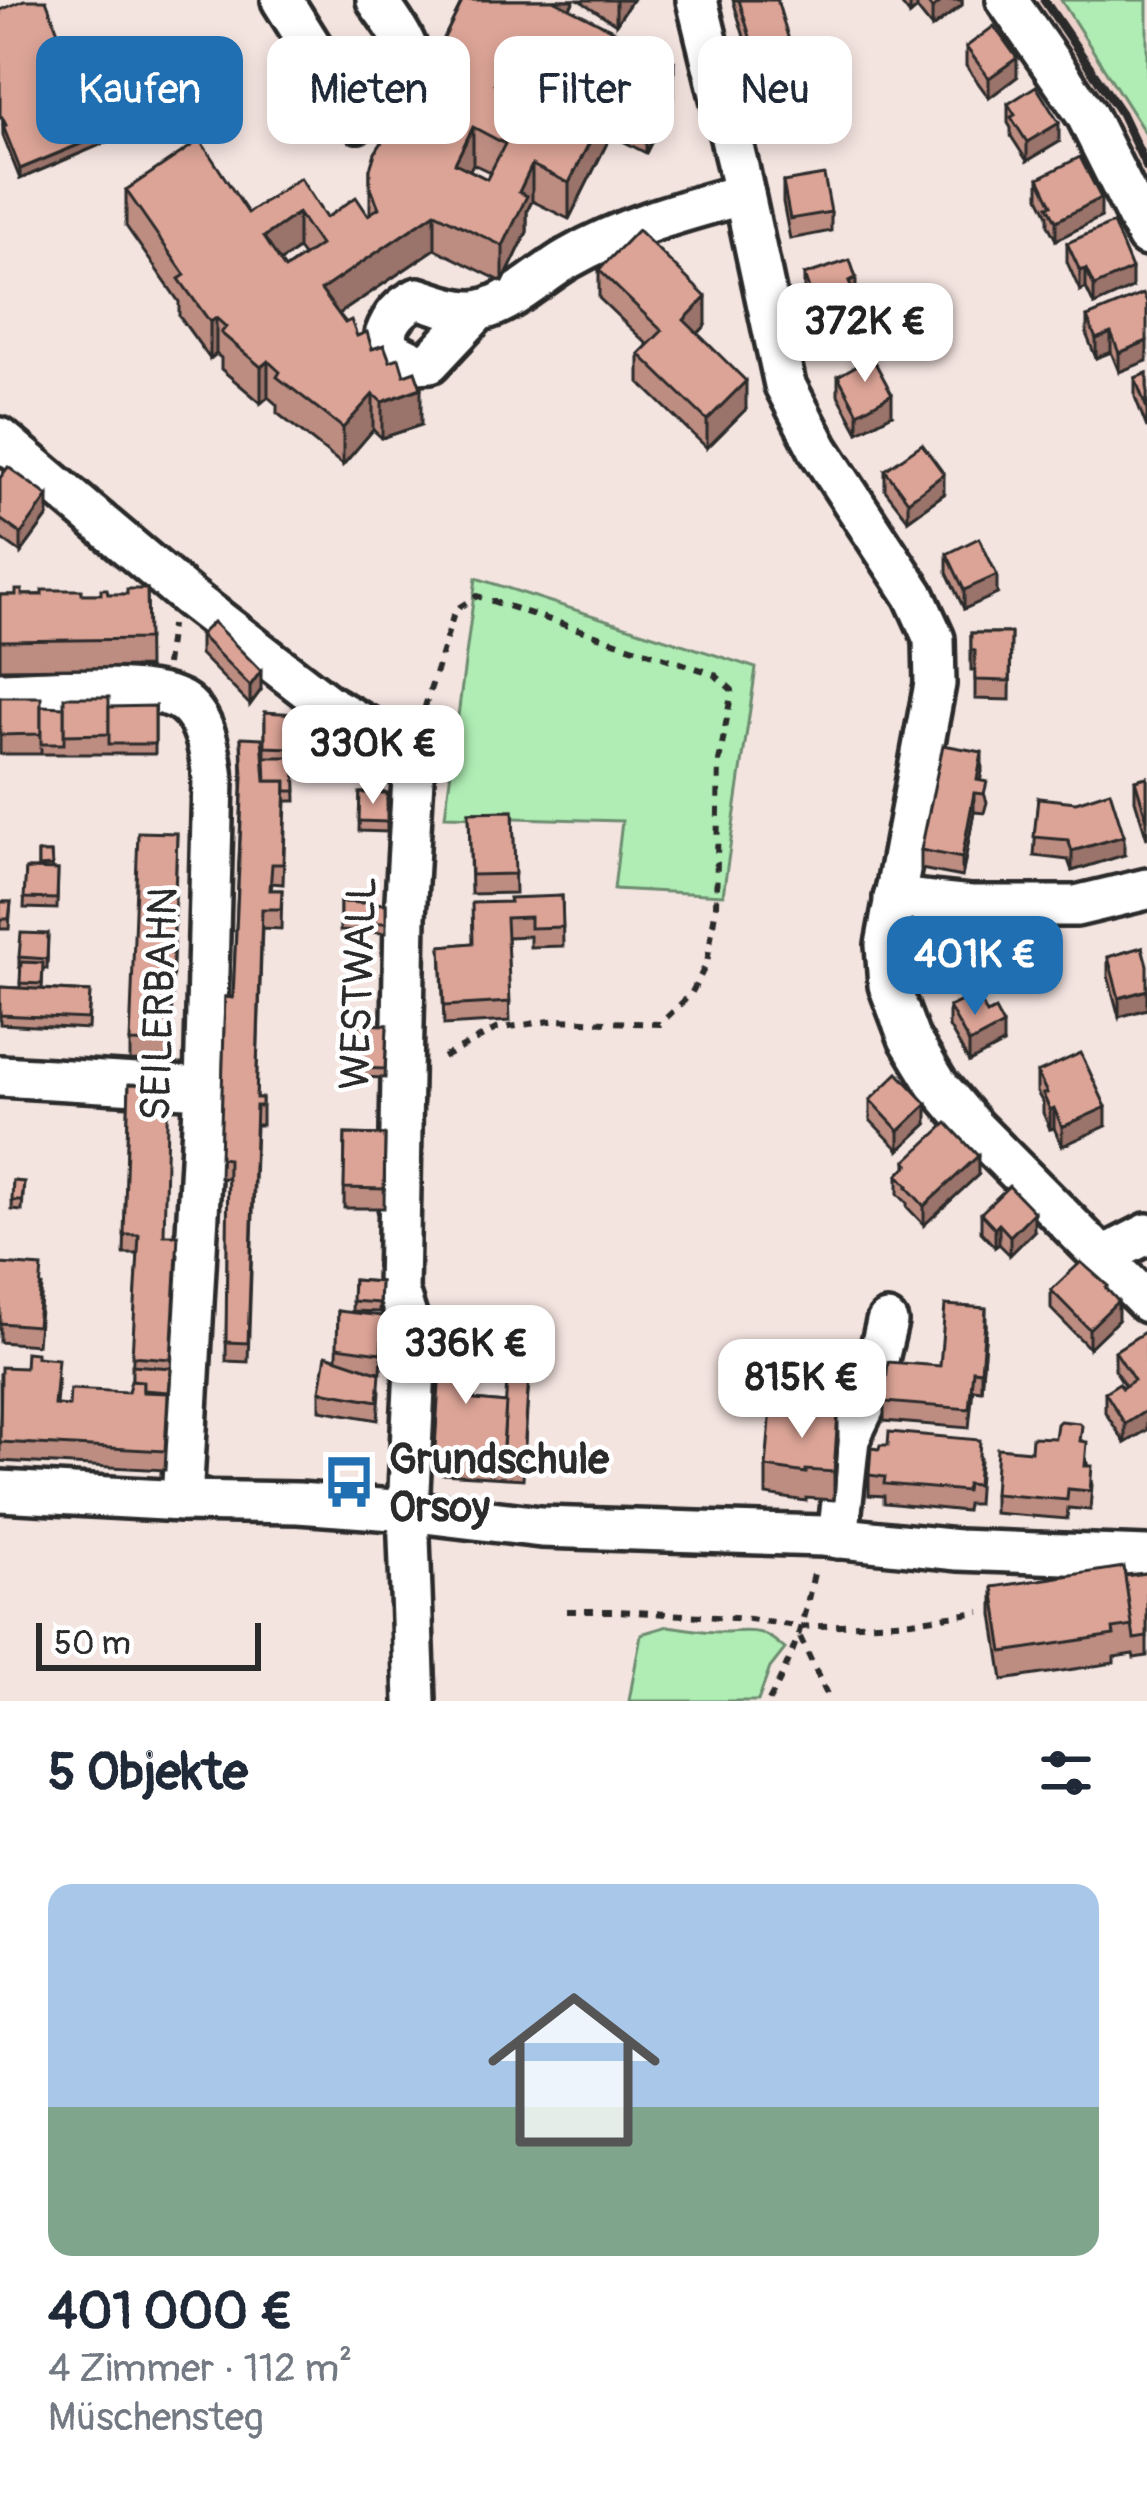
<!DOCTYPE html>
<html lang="de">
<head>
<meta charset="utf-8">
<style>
  body { margin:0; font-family:Pangolin,sans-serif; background:#f6f6f7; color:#1f2937; height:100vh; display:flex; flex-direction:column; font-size:45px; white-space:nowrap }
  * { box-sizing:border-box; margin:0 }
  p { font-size:39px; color:#747a83 }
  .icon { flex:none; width:66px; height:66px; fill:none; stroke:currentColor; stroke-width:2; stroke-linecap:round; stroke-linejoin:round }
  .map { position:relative; height:1701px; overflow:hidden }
  .side { display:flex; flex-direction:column; background:#fff; flex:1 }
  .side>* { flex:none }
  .top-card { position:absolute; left:36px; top:36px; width:1077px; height:108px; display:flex; gap:24px }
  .scale { position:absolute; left:36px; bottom:30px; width:225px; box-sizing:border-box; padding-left:12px; border:6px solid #2b2b2b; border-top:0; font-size:33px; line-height:42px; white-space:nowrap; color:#2b2b2b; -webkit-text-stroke:9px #fff; paint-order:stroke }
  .price { position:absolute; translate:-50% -102px; padding:0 27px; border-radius:24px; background:#fff; color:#222; font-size:39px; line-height:78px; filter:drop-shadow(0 3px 6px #0008) }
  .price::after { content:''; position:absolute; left:50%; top:72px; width:36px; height:27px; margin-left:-18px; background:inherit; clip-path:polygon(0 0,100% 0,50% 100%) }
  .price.selected { background:#1f6fb2; color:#fff }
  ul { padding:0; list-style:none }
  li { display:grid; align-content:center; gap:24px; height:636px; padding:0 48px }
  li span { display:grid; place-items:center; height:372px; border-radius:24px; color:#555 }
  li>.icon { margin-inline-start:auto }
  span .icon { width:216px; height:216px; fill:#fffc; stroke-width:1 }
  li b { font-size:51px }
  h2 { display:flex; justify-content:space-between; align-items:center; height:144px; padding:0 48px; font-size:51px }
  .chip { padding:0 42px; border-radius:24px; background:#fff; box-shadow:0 6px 18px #0003; font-size:42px; line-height:108px }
  .chip.selected { background:#1f6fb2; color:#fff }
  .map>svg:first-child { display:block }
  .built { fill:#edd1ca }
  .green { fill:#afedb4; stroke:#6d8c70; stroke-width:3 }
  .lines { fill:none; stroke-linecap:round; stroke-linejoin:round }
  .minor-casing { stroke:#2b2b2b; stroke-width:48 }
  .path { stroke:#2b2b2b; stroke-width:6; stroke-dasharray:9 9; stroke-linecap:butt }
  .minor { stroke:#fff; stroke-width:39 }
  .rail { stroke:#2b2b2b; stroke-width:9 }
  .wall { fill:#bd8d82; stroke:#2b2b2b; stroke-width:3; fill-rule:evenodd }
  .shaded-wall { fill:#9a736a; stroke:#2b2b2b; stroke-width:3 }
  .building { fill:#dca497; stroke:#2b2b2b; stroke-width:3; fill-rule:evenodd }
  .labels { text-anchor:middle; stroke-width:9; stroke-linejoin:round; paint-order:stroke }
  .street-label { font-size:42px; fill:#2b2b2b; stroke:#fff }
  .poi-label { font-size:42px; font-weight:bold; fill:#2b2b2b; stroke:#fff; text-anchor:start }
</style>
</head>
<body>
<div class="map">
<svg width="1147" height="1701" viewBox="0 0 1147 1701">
  <rect width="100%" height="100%" fill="#f4e4e0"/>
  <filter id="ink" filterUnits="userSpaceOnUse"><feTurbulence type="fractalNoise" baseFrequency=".00833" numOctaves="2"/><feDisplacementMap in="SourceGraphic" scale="24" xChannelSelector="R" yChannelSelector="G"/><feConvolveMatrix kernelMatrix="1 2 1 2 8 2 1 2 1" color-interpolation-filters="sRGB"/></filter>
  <g filter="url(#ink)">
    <!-- built -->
    <path class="built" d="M1022,0H1060L1134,112L1147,136V198Z"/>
    <!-- green -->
    <g class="green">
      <path d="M1061,0H1147V136Z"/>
      <path d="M476,578L756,668L723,895L614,889L622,821L445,816Z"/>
      <path d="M668,1626C685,1628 702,1632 719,1632C751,1632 759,1625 785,1649L770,1668L758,1701H629L641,1634Z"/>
    </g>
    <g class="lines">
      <!-- minor casing -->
      <g class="minor-casing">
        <g id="minor">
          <path d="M282,0L358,121C372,111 393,101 403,86C424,57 392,23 377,0"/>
          <path d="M697,0L739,171L785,385L819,450L914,595L934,639L935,684L886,945L889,985L909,1038L937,1084L974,1128L1147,1302"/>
          <path d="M1007,0L1086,114L1147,236"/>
          <path d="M478,311L430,362L417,363L391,350L385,335C392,316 400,307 418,298C437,304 461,314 481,310C511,304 542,273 569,258C625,226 683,211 744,194"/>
          <path d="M0,438L187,596L328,705L387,738L403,755L413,778L405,917L398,1291L416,1347L408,1511L415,1701"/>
          <path d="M0,692C40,691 154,681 184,703C207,721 210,753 213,779L205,1088L182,1501"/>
          <path d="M894,898L971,906H1076L1147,889"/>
          <path d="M0,1076L205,1088"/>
          <path d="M1102,1257L1147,1234"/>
          <path d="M0,1491L182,1501L298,1503L408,1511L541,1527L823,1536L958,1550L1147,1557"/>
          <path d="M838,1538L849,1439L869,1397L887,1322"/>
        </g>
      </g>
      <!-- path -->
      <g class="path">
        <path d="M166,665L171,625"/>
        <path d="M419,726L455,610L477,596L714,674L732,690L719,762L716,906L707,963L691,994L660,1024L557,1020L496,1029L437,1061"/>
        <path d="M567,1611H618L750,1619L802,1627L912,1621L980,1612"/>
        <path d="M800,1637L830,1701"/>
        <path d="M769,1701C796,1652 803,1622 815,1569"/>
      </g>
      <!-- minor -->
      <use href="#minor" class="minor"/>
      <!-- rail -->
      <path class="rail" d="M1044,0L1121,113L1147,168"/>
    </g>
    <!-- wall -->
    <g class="wall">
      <path d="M463,0H574L570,9L674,97L646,153L611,135L569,219L532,201L527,211V232L503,282L435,249L339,314L357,336L390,361L421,425L382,438L373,430L343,465L277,413V405L268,397L261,403L221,369V358L216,354L210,359L179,316V302L126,226V190L248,213L300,178L326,218L368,215L370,214V169L440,119V111L426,120L419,108V72L439,59V48ZM514,80L524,85V91L562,110L560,115L509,90ZM473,164L490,172L487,179L469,170ZM298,249L303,256L285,269L280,262Z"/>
      <path d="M579,0H632L616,24Z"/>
      <path d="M733,0H777L808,123L773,134Z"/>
      <path d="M898,0H962V5L932,28L917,9L910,15Z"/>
      <path d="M0,10L65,50L91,90L89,91L107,142L20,179L3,136Z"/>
      <path d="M966,47L1017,77L989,98L966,66Z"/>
      <path d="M1008,104L1059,142L1027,161L1011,136V128L1008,123Z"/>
      <path d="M1039,178L1101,217L1056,240L1048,225V215L1039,197Z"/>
      <path d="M783,182L831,212V231L790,239L783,202Z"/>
      <path d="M1067,243L1132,288L1094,305L1086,288L1080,291L1067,262Z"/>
      <path d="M599,270L706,325L698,334L746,409L707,448L639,382V354L648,345L599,298Z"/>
      <path d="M804,275L856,297L859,330L821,343L804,294Z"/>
      <path d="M1147,303L1119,372L1111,352L1096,358L1087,336V317Z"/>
      <path d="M1147,373V428L1135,397V378Z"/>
      <path d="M838,376L892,414L858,432L838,395Z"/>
      <path d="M885,470L944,494L908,520L885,490Z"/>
      <path d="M0,478L48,516L21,553L0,538Z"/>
      <path d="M947,554L997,594L964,609L947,573Z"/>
      <path d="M147,589L148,667L0,669V595L127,594Z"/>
      <path d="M971,633H1011L1010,700L975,699V670H971Z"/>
      <path d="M200,635L261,690L250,705L200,654Z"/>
      <path d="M0,697L41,706L109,716L155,706V754H41V747V754H0Z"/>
      <path d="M265,712L375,743L373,770L295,768L296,801H286L283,884L272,883L271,890H282L281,929L262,928L256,1098H262V1125H256L248,1362L226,1361L228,1178H220L225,997L233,998L242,789L241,737L265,781Z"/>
      <path d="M982,771L980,781L987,802L984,813L974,812L962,877L921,869V850Z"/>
      <path d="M1147,777V839L1135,800V780Z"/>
      <path d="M360,793H387V832L359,831Z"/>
      <path d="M1038,798L1124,855L1072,871L1068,860L1034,856Z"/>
      <path d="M513,811L515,893L471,894L469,812Z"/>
      <path d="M177,833L170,1062L130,1061V1042Z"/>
      <path d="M38,853H51L52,870H58L57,909L24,908L26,869H38Z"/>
      <path d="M562,896L563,946L530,947V936L507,937L510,1021L444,1025L441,946L473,943L510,902Z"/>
      <path d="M0,902H11L9,929H0Z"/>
      <path d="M340,902L386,904V933L340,931Z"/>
      <path d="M48,934L47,969L43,968L42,989L90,992L88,1029L0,1024V987L20,988L21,967H19V957Z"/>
      <path d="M1142,947L1119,1017L1108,976V957Z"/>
      <path d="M949,1007L987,1014L1003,1044L969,1062L949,1027Z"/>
      <path d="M359,1024L387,1025L385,1078L358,1077Z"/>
      <path d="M1037,1073L1106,1126L1062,1146L1054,1128L1050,1129L1043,1113V1103L1037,1092Z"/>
      <path d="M129,1084L164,1235L178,1254L165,1470L0,1461V1374L25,1368L36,1357L58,1379L56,1405L69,1406L128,1392L132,1380L138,1254H124Z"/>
      <path d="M870,1100L927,1124L899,1150L870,1120Z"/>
      <path d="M345,1134L385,1135L384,1208H344Z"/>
      <path d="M906,1161L978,1175L924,1225L907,1207V1203L898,1194V1175L906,1167Z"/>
      <path d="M13,1181L24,1182L22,1211L12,1210Z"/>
      <path d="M981,1213L1034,1231L1010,1255L999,1244L995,1247L981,1232Z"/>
      <path d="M0,1264L42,1286L37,1345L0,1342Z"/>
      <path d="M353,1280L380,1282L379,1312L352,1311Z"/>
      <path d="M1051,1290L1118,1320L1089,1348L1051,1309Z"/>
      <path d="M338,1311L383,1335L381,1372L374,1371L380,1392L378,1420L320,1410V1391L337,1359Z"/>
      <path d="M532,1325L523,1479L442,1474L435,1467V1448L474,1400L506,1403Z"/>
      <path d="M986,1327L981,1390L973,1389L969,1428L884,1421V1402L940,1366Z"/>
      <path d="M1147,1332V1430L1125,1443L1105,1412V1392L1125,1386L1115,1370V1351Z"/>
      <path d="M838,1441L834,1500L806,1498V1501L766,1495V1467Z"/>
      <path d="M1082,1441L1092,1485L1090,1510L1068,1508L1067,1519L994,1513V1494L1031,1451Z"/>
      <path d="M980,1459L977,1504H967L966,1511L884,1503V1496L869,1495V1475Z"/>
      <path d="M1147,1573V1656L1134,1658L1133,1654L1114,1657V1663L1003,1680L993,1615V1587Z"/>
    </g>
    <!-- shaded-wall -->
    <g class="shaded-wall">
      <path d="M556,0H574L555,38Z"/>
      <path d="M616,0H632L616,24Z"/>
      <path d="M910,0H917V9L910,15Z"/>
      <path d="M943,0H962V5L932,28V9Z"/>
      <path d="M514,44V80L495,119V83Z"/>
      <path d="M1017,58V77L989,98V78Z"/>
      <path d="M674,61V97L646,153V116Z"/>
      <path d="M440,74V111L426,120V83Z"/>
      <path d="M611,99V135L569,219V183Z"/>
      <path d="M808,104V123L773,134V114Z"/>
      <path d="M1059,123V142L1027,161V142Z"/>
      <path d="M473,127V164L455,199V163Z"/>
      <path d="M107,133V142L20,179V169Z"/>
      <path d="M532,165V201L527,211V232L503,282V246L519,192Z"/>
      <path d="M1101,198V217L1056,240V221Z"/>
      <path d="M298,213V249L264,273V237Z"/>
      <path d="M435,213V249L321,326V290Z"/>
      <path d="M1086,269V288L1080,291V271Z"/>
      <path d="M1132,269V288L1094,305V286Z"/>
      <path d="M856,278V297L849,300V281Z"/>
      <path d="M706,297V325L684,348V320Z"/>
      <path d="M859,310V330L821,343V323Z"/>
      <path d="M216,318V354L210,359V322Z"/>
      <path d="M1111,333V352L1096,358V339Z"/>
      <path d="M1147,341V361L1119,372V353Z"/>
      <path d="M268,361V397L261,403V367Z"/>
      <path d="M746,381V409L707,448V420Z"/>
      <path d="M421,388V425L382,438V402Z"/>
      <path d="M373,394V430L343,465V428Z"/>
      <path d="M892,394V414L858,432V413Z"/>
      <path d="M944,474V494L908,520V501Z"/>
      <path d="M48,496V516L21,553V534Z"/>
      <path d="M997,575V594L964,609V590Z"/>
      <path d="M261,671V690L250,705V686Z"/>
      <path d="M982,752V771L978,793L977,780Z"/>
      <path d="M974,793V812L962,877V858Z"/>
      <path d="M1124,836V855L1072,871V851Z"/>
      <path d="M1147,990V1009L1119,1017V998Z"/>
      <path d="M1003,1025V1044L969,1062V1043Z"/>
      <path d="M927,1104V1124L899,1150V1131Z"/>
      <path d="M1106,1107V1126L1062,1146V1127Z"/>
      <path d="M1054,1108V1128L1050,1129V1110Z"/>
      <path d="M978,1156V1175L924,1225V1206Z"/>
      <path d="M1034,1212V1231L1010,1255V1236Z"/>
      <path d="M999,1224V1244L995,1247V1228Z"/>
      <path d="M1118,1301V1320L1089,1348V1329Z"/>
      <path d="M986,1308V1327L981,1390V1371Z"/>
      <path d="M1147,1410V1430L1125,1443V1424Z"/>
      <path d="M838,1413V1441L834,1500V1472Z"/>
    </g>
    <!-- building -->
    <g class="building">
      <path d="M24,0H46L65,50L77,46L91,81L86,83L107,133L20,169L3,126L6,125L2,117L0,118V10Z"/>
      <path d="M463,0H556L555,1L674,61L646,116L611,99L569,183L532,165L519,192L527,196L503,246L435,213L321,290L345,323L351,320L357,336L367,332L372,349L384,345L390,361L399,358L404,375L415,371L421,388L382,402L373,394L343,428L277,377L280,372L268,361L261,367L221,333L226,327L216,318L210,322L179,279L185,275L126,190L200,140L248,213L300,178L326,218L356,197L368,215L379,208L370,186V169L375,153L384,139L396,128L412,120L440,119L453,96L449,97L440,83L443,81L440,74L426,83L419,72L443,56L439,48ZM514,44L526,50L524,55L576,81L560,115L495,83ZM473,127L505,144L487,179L455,163ZM298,213L320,245L285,269L264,237Z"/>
      <path d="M739,0H777L808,104L773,114Z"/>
      <path d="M925,0H943L932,9Z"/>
      <path d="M994,26L1017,58L989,78L966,47Z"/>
      <path d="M1036,86L1059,123L1027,142L1011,117L1015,115L1008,104Z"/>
      <path d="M1080,157L1101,198L1056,221L1048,206L1052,205L1039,178Z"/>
      <path d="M824,175L831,212L790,219L783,182Z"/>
      <path d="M1113,223L1132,269L1094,286L1086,269L1080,271L1067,243Z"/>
      <path d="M638,230L706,297L684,320L746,381L707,420L639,354L662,331L599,270Z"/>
      <path d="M850,260L856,278L849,281L859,310L821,323L804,275Z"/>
      <path d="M1143,294L1147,303V341L1119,353L1111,333L1096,339L1087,317Z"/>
      <path d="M872,357L892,394L858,413L838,376Z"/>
      <path d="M1147,373V409L1135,378Z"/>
      <path d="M922,444L944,474L908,501L885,470Z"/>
      <path d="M8,467L48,496L21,534L0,519V478Z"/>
      <path d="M979,538L997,575L964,590L947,554Z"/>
      <path d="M101,589H107L108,594H127V589H147L148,639L0,641V595H16V590H22V595H42V590H82V594H101Z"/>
      <path d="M213,622L261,671L250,686L200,635Z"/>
      <path d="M971,633H1011L1010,681L975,680V651L971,650Z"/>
      <path d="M0,697H41V734L0,735Z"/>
      <path d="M64,697H109V734L64,735Z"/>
      <path d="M41,706L64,707V744H41Z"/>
      <path d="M155,706V744H109V707Z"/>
      <path d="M265,712L295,714V719L375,724L373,751L265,747Z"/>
      <path d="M241,737L262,738L265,781H286L283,864H272L270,890H282L281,909H262L256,1098H262V1106H256L248,1343L226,1342L228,1159L220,1158L225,997L233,998L243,777Z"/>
      <path d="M943,745L982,752L977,780L987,782L984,794L974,793L962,858L921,850Z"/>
      <path d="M265,757H295L296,791H286V781H266Z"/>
      <path d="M1147,777V820L1135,780Z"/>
      <path d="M1110,791L1124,836L1072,851L1068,840L1034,837L1038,798L1076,802Z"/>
      <path d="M360,793H387V822L359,821Z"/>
      <path d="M513,811L515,874L471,875L469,812Z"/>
      <path d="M138,832L177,833L170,1043L130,1042Z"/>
      <path d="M38,853H51L52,866L38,867Z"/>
      <path d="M26,869L58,870L57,899L24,898Z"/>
      <path d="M562,896L563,927L530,928V917L506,918L510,1002L444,1006L441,946L473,943L472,903L510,902L509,898Z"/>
      <path d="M0,902H11L9,919H0Z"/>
      <path d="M340,902L386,904V923L340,922Z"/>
      <path d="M21,933L48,934L47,959L19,957Z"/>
      <path d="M1142,947L1147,965V990L1119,998L1108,957Z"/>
      <path d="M21,962L43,963L42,984L20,983Z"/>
      <path d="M0,987L90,992L88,1019L0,1015Z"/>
      <path d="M977,994L987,1014L995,1010L1003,1025L969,1043L949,1007Z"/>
      <path d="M359,1024L387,1025L385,1069L358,1068Z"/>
      <path d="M1081,1053L1106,1107L1062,1127L1054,1108L1050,1110L1043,1094L1047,1093L1037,1073Z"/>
      <path d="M898,1073L927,1104L899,1131L870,1100Z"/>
      <path d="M129,1084L168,1086L164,1235H178L171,1359L132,1356L139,1235H124Z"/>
      <path d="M947,1123L978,1156L924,1206L907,1187L908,1186L898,1175L909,1164L906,1161Z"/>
      <path d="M345,1134L385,1135L384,1189L344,1188Z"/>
      <path d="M13,1181L24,1182L22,1201H12Z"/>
      <path d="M1009,1186L1034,1212L1010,1236L999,1224L995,1228L981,1213Z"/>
      <path d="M1081,1262L1108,1286L1106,1288L1118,1301L1089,1329L1051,1290Z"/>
      <path d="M0,1264L42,1267L37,1326L0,1323Z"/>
      <path d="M353,1280L380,1282L379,1303L352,1301Z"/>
      <path d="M945,1305L986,1308L981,1371L973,1370L969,1409L884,1402L888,1362L940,1366Z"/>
      <path d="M338,1311L383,1316L381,1353L337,1347Z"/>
      <path d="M510,1324L532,1325L523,1470L502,1469Z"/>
      <path d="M1146,1331L1147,1410L1125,1424L1105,1392L1119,1383L1122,1388L1134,1380L1115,1351Z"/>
      <path d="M442,1338L476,1340L474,1400L506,1403L502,1459L442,1455L435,1448Z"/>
      <path d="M26,1352L36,1353V1357L58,1359L54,1405L69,1406L70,1389L128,1392L131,1380L143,1381V1392L168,1393L165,1451L0,1442L1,1367L25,1368Z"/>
      <path d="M326,1355L380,1373L378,1401L320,1391Z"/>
      <path d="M132,1365L171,1368L169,1392L143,1390V1381L132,1380Z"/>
      <path d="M771,1408L838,1413L834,1472L806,1470V1473L766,1467Z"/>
      <path d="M1060,1421L1079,1423L1082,1426L1080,1441L1087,1442L1085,1466H1092L1090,1491L1068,1489L1067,1500L994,1494L997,1448L1031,1451L1032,1437L1055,1438L1057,1424Z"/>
      <path d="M889,1432L980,1440L977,1485L967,1484L966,1491L884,1484L885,1477L869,1475L871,1448L879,1449L880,1445H888Z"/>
      <path d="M1124,1567L1133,1626L1113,1629L1114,1635L1003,1652L993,1587Z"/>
      <path d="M1147,1573V1637L1134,1639L1125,1576Z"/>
    </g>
  </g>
  <!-- icons -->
  <defs>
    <g id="bus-bare" transform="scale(4.14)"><path d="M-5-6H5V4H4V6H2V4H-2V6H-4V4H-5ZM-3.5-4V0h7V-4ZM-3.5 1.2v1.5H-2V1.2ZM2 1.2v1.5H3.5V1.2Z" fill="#1f6fb2" stroke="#fff" stroke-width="2.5" paint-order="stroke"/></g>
  </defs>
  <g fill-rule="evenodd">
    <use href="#bus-bare" x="349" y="1482"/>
  </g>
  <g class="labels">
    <!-- street labels -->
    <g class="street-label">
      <text transform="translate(357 983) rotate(-88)" y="15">WESTWALL</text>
      <text transform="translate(158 1004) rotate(-88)" y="15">SEILERBAHN</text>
    </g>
    <!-- poi labels -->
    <g class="poi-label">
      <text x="389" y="1473">Grundschule<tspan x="389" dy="48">Orsoy</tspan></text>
    </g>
  </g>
</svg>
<div class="scale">50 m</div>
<b class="price" style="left:865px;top:385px">372K €</b>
<b class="price" style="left:373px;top:807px">330K €</b>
<b class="price selected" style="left:975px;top:1018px">401K €</b>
<b class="price" style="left:466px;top:1407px">336K €</b>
<b class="price" style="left:802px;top:1441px">815K €</b>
<div class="top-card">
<a class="chip selected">Kaufen</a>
<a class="chip">Mieten</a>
<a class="chip">Filter</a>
<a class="chip">Neu</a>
</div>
</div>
<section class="side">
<h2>5 Objekte<svg class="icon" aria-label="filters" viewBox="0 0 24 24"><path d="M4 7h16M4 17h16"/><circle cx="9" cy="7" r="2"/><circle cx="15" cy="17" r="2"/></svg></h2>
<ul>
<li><span style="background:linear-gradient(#a9c7e8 60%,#7fa58c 0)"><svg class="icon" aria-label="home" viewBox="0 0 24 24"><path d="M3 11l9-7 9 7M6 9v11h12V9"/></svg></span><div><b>401 000 €</b><p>4 Zimmer · 112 m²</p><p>Müschensteg</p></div></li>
</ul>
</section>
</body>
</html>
